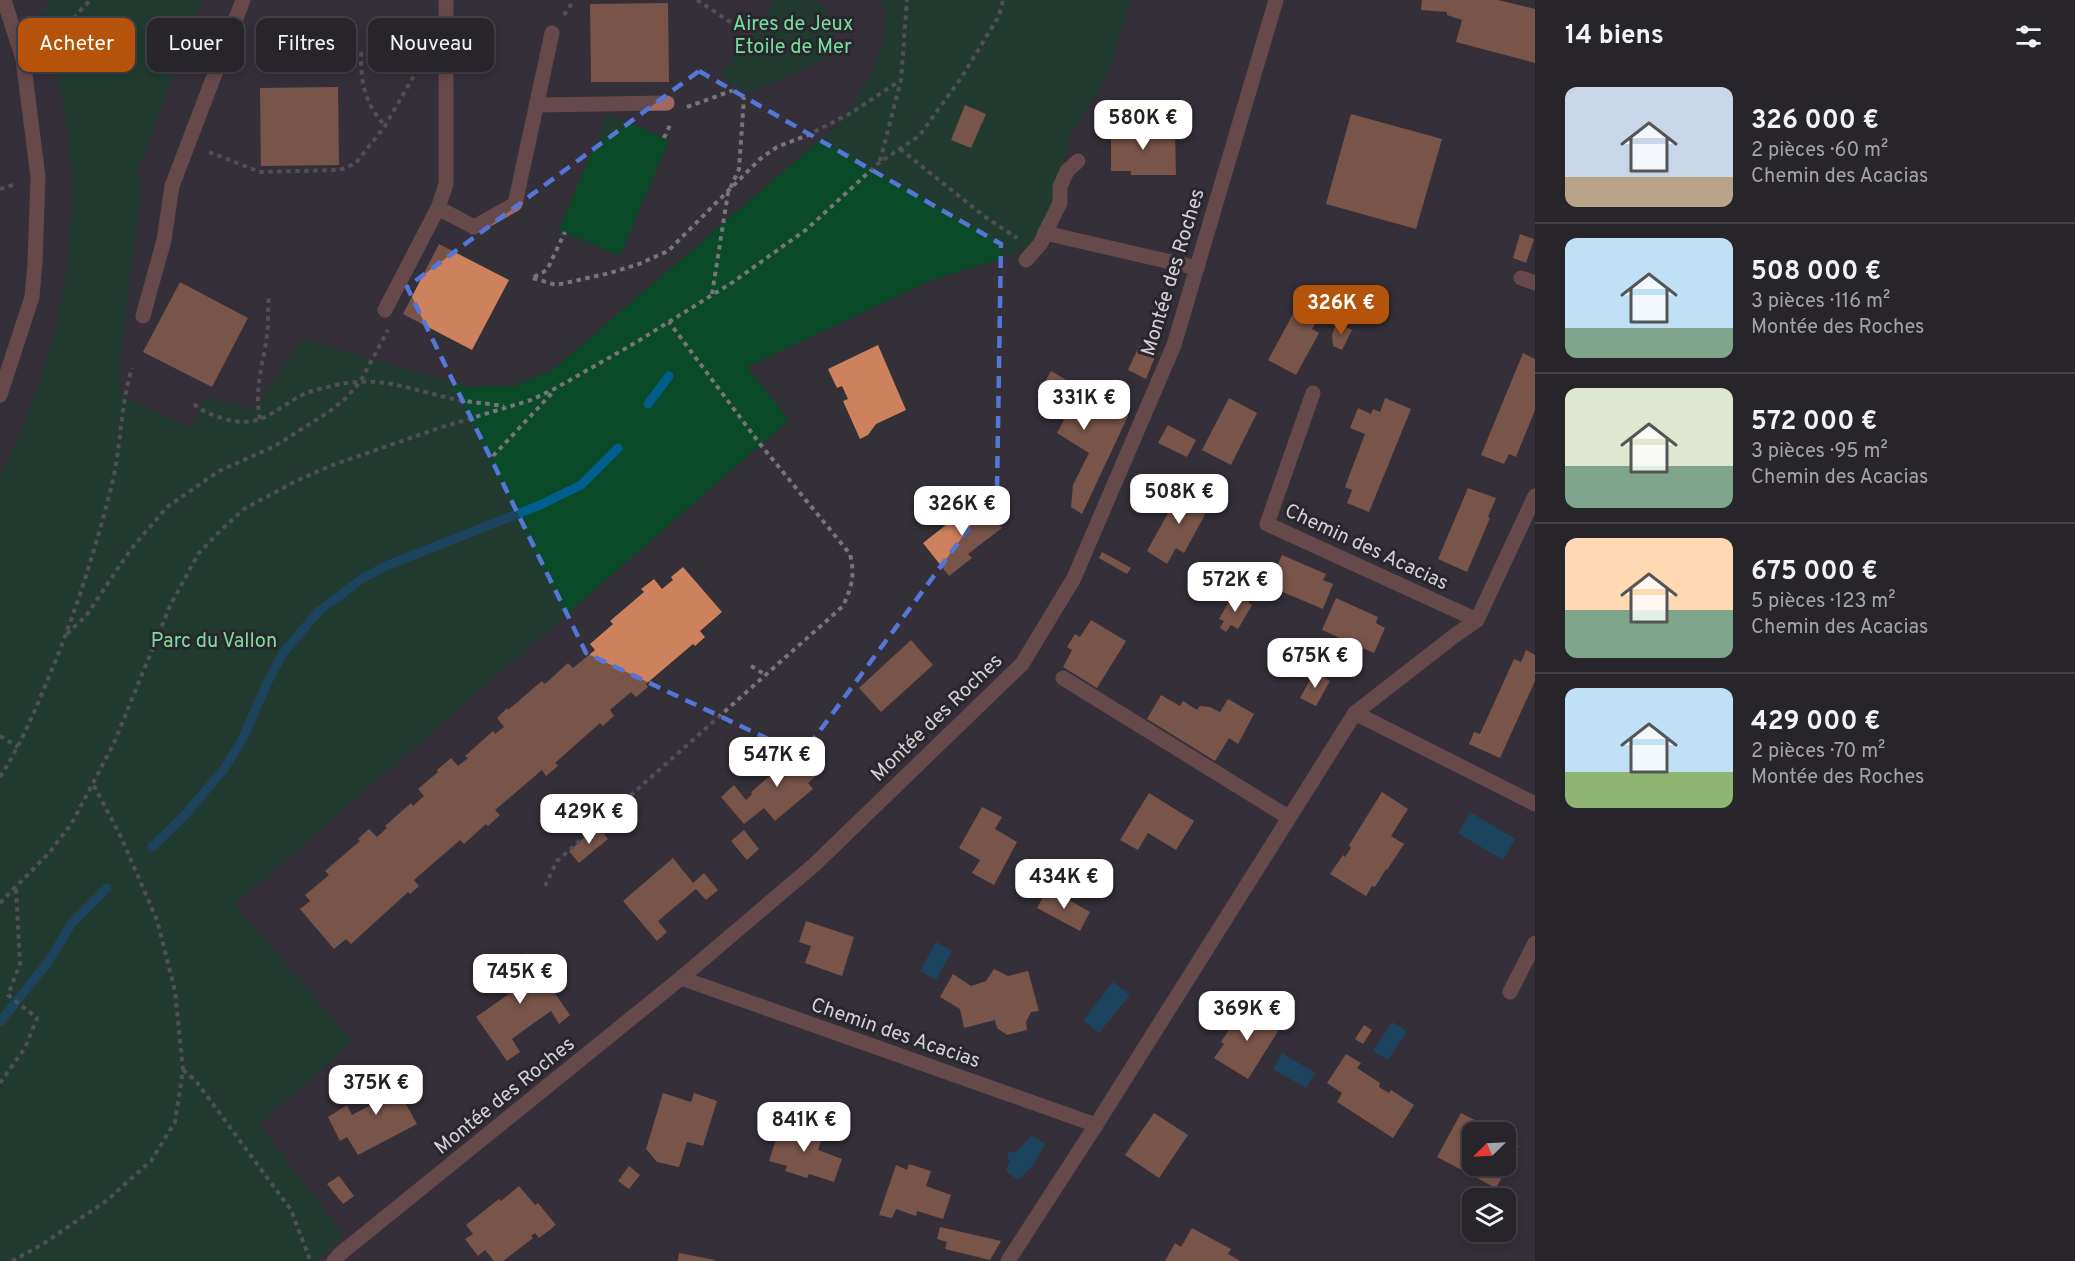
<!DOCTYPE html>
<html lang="fr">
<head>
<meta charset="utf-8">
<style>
  body { margin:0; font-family:Overpass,sans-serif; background:#333036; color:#f1f3f6; height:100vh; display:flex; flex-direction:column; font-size:22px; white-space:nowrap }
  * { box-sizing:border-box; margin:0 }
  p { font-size:20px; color:#a4a4a8 }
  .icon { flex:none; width:33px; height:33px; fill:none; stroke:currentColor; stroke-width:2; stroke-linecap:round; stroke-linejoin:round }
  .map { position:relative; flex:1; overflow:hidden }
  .side { display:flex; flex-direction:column; background:#27242a; width:540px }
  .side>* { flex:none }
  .guide { position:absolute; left:18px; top:18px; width:570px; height:54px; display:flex; gap:12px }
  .needle { width:39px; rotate:246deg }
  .buttons { position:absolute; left:1462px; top:1122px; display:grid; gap:12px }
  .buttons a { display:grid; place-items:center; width:54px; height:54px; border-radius:12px; background:#27242a; box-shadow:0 3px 9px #0003,0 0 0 2px #434147; font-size:30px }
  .price { position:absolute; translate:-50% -51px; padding:0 14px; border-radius:12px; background:#fff; color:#222; font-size:20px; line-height:39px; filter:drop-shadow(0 2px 3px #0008) }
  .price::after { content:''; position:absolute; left:50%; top:36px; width:18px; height:14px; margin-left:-9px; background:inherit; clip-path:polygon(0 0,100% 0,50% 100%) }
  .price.selected { background:#b45309; color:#fff }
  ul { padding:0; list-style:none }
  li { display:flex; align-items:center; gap:18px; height:150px; padding:0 30px }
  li+li { border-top:2px solid #434147 }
  li span { display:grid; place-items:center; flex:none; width:168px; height:120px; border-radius:12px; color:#555 }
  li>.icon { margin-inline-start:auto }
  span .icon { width:72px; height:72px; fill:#fffc; stroke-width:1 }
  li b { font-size:26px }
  h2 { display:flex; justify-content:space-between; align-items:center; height:72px; padding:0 30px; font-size:26px }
  .tag { padding:0 21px; border-radius:12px; background:#27242a; box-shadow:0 3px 9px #0003,0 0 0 2px #434147; font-size:21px; line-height:54px }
  .tag.selected { background:#b45309; color:#fff }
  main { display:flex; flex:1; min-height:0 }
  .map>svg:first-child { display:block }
  .green { fill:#0a4a28 }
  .water { fill:#005e8e }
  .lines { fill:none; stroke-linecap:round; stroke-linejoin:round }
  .stream { stroke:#005e8e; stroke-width:9 }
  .building { fill:#cd815c }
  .path { stroke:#77747b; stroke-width:4; stroke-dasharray:4.5 4.5; stroke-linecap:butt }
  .minor { stroke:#a26863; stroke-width:15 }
  .marked { fill:none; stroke:#5476d8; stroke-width:4.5; stroke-dasharray:12 8; stroke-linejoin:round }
  .labels { text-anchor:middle; stroke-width:6; stroke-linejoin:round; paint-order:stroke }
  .park-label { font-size:20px; fill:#76e09d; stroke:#2a262e }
  .street-label { font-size:20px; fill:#d4d2d7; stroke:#2a262e }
</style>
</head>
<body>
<main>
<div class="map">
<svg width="1535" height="1261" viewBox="0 0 1535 1261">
  <rect width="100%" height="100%" fill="#343038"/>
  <!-- green -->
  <g class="green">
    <path d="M50,0H202L137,173L142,182L119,365L121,395L190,428L206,398L255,409L302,339L467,387L514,386L554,369L848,116C863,87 886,53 886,19C886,12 883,6 881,0H1131L1108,74L1071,135L1048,223L1038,240L1009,256L929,281L747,367L789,420L234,905L353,1041L259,1124L343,1235L317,1261H0V476C8,462 14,446 21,430C61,340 79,239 69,140C65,100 52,59 43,19Z"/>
    <path d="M776,0C788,0 804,0 815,1C833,7 838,35 830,50C828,54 824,58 821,61L748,94L721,75Z"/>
    <path d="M608,114L669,140L620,256L559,230Z"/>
  </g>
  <!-- water -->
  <g class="water">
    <path d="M1470,812L1515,839L1503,860L1458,833Z"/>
    <path d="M936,942L952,951L936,980L920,971Z"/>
    <path d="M1113,982L1130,995L1099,1033L1083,1020Z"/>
    <path d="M1392,1022L1407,1031L1388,1060L1373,1051Z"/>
    <path d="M1282,1053L1315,1073L1306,1088L1273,1069Z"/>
    <path d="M1032,1135L1045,1144L1034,1164L1018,1180L1006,1171L1010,1161L1007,1156L1009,1152H1016Z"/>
  </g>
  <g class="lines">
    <!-- stream -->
    <g class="stream">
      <path d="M648,404L669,376"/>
      <path d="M152,847L184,816L224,769L242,740L268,681L283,653L319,611L363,578L388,565L540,505L581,485L618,448"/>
      <path d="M0,1022L48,962L72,923L107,888"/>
    </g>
  </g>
  <!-- building -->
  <g class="building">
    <path d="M1422,0H1498L1535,9V63L1456,42L1462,20L1447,15V12L1421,10Z"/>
    <path d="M668,3L669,82H591L590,4Z"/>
    <path d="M338,87L339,165L261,166L260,88Z"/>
    <path d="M965,105L986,114L971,148L951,140Z"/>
    <path d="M1351,114L1442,139L1416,229L1326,204Z"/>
    <path d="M1111,126L1175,132L1176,175H1131V171H1111Z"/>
    <path d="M1520,234L1534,239L1526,263L1513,258Z"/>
    <path d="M439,244L509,280L472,350L403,314Z"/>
    <path d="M180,282L248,318L212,387L143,352Z"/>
    <path d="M1297,307L1318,319L1312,329L1319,333L1296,375L1268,360Z"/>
    <path d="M1337,322L1352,330L1342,350L1333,346L1332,335Z"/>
    <path d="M878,345L906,410L876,424L868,435L860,439L843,401L848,399L842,386L837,388L828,369Z"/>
    <path d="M1139,346L1156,354L1146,379L1128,370Z"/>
    <path d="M1523,353L1535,359V410L1516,457L1509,454L1504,464L1481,455Z"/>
    <path d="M1051,371L1128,416L1082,514L1071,507L1073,485L1089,453L1057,433L1064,420L1054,415L1057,409L1037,397Z"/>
    <path d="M1229,398L1257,413L1231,465L1202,450Z"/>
    <path d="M1385,398L1411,409L1369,512L1347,503L1352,490L1345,487L1365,434L1350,428L1358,408L1371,414L1373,409L1380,412Z"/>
    <path d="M1168,425L1196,440L1187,457L1158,443Z"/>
    <path d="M1183,486L1206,498L1200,508L1207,511L1184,553L1176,548L1167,564L1147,551Z"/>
    <path d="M1468,488L1496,498L1488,517L1490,518L1467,572L1438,559Z"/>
    <path d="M979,499L1002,528L968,554L972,558L949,576L923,543Z"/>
    <path d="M1102,552L1131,568L1127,574L1099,558Z"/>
    <path d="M1282,555L1326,574L1323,580L1333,584L1323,609L1268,586Z"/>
    <path d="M683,567L722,612L700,631L705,637L695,646L693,644L646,684L648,687L636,697L631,692L610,710L614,716L603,726L600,723L555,763L558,766L546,776L542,770L495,810L500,815L488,826L486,824L464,844L460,840L414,880L419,886L410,894L408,892L351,944L346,939L334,949L300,909L310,901L305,895L329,875L325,871L360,841L358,839L369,829L377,837L387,828L385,826L411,803L413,806L424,796L418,789L438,772L437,770L451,758L458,766L468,758L465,756L493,731L495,734L504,727L497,718L507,708L508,710L542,681L545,684L568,663L573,668L595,650L590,644L613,624L610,621L644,592L641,589L654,579L662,589L673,580L671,577Z"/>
    <path d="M1234,593L1252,605L1238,629L1231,625L1226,632L1220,628L1224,621L1219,619Z"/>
    <path d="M1336,598L1378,617L1376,623L1385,628L1374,653L1322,630Z"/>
    <path d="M1091,620L1126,641L1097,688L1063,667L1072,650L1067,647L1075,634L1080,637Z"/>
    <path d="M911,640L933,665L881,712L859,688Z"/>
    <path d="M1526,650L1535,655V681L1500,758L1469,744L1474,732L1480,734L1514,659L1521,662Z"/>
    <path d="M1314,672L1330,681L1316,706L1300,698Z"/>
    <path d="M1161,695L1180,706L1183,701L1197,710L1200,706L1210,707L1220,712L1228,699L1254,714L1238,744L1229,738L1215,761L1147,719Z"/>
    <path d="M804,743L816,758L811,763L819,773L808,783L813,789L775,821L764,808L744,824L721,797L734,785L746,800L752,794L751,792L788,760L787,758Z"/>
    <path d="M1382,792L1408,809L1391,836L1404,844L1387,870L1386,869L1375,887L1372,886L1366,896L1330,874L1343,855L1345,857L1351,848L1349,845Z"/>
    <path d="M1149,793L1194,821L1176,850L1148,833L1138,850L1120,840Z"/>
    <path d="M982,807L1002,817L995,829L1017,842L994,885L972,873L980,860L959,848Z"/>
    <path d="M598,826L608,839L579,863L569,851Z"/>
    <path d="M744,830L759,849L747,860L731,841Z"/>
    <path d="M673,858L693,883L704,873L718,890L706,900L696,889L658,921L667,932L657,941L623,901Z"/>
    <path d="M1048,888L1090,912L1080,931L1037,908Z"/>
    <path d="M806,921L854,937L842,976L805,963L811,946L799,942Z"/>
    <path d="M527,953L570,1015L559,1024L551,1011L531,1025L512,1039L520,1052L507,1061L476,1017L509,994L496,976Z"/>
    <path d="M994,969L1008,976L1028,971L1039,1011L1031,1012L1026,1022L1027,1030L1007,1035L997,1028L995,1020L964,1028L960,1009L940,997L953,974L971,986L986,981Z"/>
    <path d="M1245,1004L1280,1028L1248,1079L1214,1058L1224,1044L1221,1042Z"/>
    <path d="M1364,1025L1372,1030L1363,1044L1355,1039Z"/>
    <path d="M1346,1054L1361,1063L1357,1068L1380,1083L1379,1087L1389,1093L1391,1090L1414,1105L1393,1138L1337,1102L1342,1093L1327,1083Z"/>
    <path d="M396,1069L406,1085L398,1090L417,1124L358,1155L347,1137L340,1141L328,1117L347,1105L352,1115L380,1100L370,1084Z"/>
    <path d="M663,1093L691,1102L694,1093L717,1101L703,1146L687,1142L679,1167L657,1162L646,1149Z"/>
    <path d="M1154,1113L1188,1135L1159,1178L1125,1155Z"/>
    <path d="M1461,1113L1492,1129L1491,1132H1473V1166H1506V1139L1519,1146L1496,1188L1437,1157Z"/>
    <path d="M782,1121L823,1135L818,1150L842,1159L834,1182L809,1174L807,1178L785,1171L787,1166L769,1161Z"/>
    <path d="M909,1164L931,1171L926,1186L951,1195L943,1219L917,1211L916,1216L896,1209L892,1218L879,1215L896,1165L907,1170Z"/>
    <path d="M629,1166L640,1175L629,1189L618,1181Z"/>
    <path d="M339,1176L354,1196L343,1204L327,1184Z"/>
    <path d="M519,1186L535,1205L538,1203L556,1225L539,1238L535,1233L531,1236L533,1238L503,1261H494L485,1250L478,1256L465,1239L473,1234L466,1225L499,1199L501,1201Z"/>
    <path d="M940,1227L1001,1241L990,1260L945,1249L947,1242L937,1239Z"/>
    <path d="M1192,1228L1231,1249L1228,1254L1240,1261H1165L1175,1243L1181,1247Z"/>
    <path d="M679,1253L715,1260V1261H678Z"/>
  </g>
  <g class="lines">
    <!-- path -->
    <g class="path">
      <path d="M697,0L750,35"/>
      <path d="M564,15L574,0"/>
      <path d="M361,52C361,85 364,101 385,126"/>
      <path d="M45,53L85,5L92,0"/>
      <path d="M687,107L734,90L736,86"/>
      <path d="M664,138L670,125"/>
      <path d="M900,149L984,216L1017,238"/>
      <path d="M209,152L260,172L340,170L356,163L385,126L423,60"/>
      <path d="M880,161L901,80L907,0"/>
      <path d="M0,189L16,184"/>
      <path d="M534,277L547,270L565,232"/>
      <path d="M533,278L556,285L610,273L639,264L668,251L760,159L777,147L808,135L851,113L901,80"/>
      <path d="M712,294L728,193L739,169L744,98L734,90"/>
      <path d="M194,404C202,411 211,415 222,418C261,431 275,408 306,393C314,390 324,388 332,386C376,375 403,387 445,397C464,402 484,403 504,406"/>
      <path d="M260,419C253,386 266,357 268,325C268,315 268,306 269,296"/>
      <path d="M493,456L554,391"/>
      <path d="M67,634L86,616L131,549L167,507L219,471L275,446L330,411L346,398L360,382L388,330"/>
      <path d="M751,666L766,675"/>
      <path d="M0,736L18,747"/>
      <path d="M0,777C20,746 34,713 48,679C75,615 96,548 113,480C121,443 121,403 132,368"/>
      <path d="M545,886L557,861L843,606C852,586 855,576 850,554L760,444L669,322"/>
      <path d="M0,903L49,853L72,823L114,743L170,606L198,554L221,530L244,509L296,481L330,466L439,428L531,400L556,388L635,343L733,282L807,229L880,162L919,136L961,78L999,16L1003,0"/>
      <path d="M183,1070L196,1081L291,1210L310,1260"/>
      <path d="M0,1083L25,1048L37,1018L8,995L20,964L16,888"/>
      <path d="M12,1261L43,1244L106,1201L151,1161L175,1122L183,1070L175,991L157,920L121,837L93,784"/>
    </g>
    <!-- minor -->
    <g class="minor">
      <path d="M537,105L667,103"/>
      <path d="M438,208L474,227L515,204L552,33"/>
      <path d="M1045,233L1060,203V187L1067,171L1078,161"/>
      <path d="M1026,260L1041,243L1045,233L1197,268"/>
      <path d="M1521,278L1535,283"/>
      <path d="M385,310L438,208L446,184V0"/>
      <path d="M143,316L164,240L172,186L243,0"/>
      <path d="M1313,393L1267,524L1477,620"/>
      <path d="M0,395L32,297L35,263L38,177L23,59L4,0"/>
      <path d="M1063,678L1288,817"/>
      <path d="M1355,713L1535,804"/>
      <path d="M681,978L1096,1125"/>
      <path d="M1510,992L1535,943"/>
      <path d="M334,1261L340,1254L681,978L814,865L1022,664L1074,578L1174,345L1276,0"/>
      <path d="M1008,1261L1096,1125L1355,713L1454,636L1477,620L1535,496"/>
    </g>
  </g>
  <!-- marked area -->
  <path d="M0 0H1535V1261H0ZM699,71L1001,244L997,490L802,755L586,653L407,287Z" fill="#343038" fill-opacity=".55" fill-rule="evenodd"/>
  <path class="marked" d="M699,71L1001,244L997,490L802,755L586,653L407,287Z"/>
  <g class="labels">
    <!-- park labels -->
    <g class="park-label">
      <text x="793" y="30">Aires de Jeux<tspan x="793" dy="23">Etoile de Mer</tspan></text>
      <text x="214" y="647">Parc du Vallon</text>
    </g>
    <!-- street labels -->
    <g class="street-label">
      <text transform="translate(1172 272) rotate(-73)" y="7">Montée des Roches</text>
      <text transform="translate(1367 546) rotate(25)" y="7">Chemin des Acacias</text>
      <text transform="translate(936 717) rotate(-44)" y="7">Montée des Roches</text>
      <text transform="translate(896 1032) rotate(19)" y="7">Chemin des Acacias</text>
      <text transform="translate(504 1095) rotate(-39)" y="7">Montée des Roches</text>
    </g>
  </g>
</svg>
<div class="buttons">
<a><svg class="needle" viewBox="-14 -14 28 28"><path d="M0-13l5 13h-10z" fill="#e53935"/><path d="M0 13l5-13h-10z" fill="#a4a4a8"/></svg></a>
<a><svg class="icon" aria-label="layers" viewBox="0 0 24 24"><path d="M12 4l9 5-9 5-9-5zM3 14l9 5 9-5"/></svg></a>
</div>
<b class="price" style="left:1143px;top:151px">580K €</b>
<b class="price selected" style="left:1341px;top:336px">326K €</b>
<b class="price" style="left:1084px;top:431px">331K €</b>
<b class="price" style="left:1179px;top:525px">508K €</b>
<b class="price" style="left:962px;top:537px">326K €</b>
<b class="price" style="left:1235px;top:613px">572K €</b>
<b class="price" style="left:1315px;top:689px">675K €</b>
<b class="price" style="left:777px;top:788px">547K €</b>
<b class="price" style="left:589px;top:845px">429K €</b>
<b class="price" style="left:1064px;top:910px">434K €</b>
<b class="price" style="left:520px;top:1005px">745K €</b>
<b class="price" style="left:1247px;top:1042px">369K €</b>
<b class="price" style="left:376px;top:1116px">375K €</b>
<b class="price" style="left:804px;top:1153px">841K €</b>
<div class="guide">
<a class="tag selected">Acheter</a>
<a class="tag">Louer</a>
<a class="tag">Filtres</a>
<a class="tag">Nouveau</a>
</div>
</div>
<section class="side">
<h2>14 biens<svg class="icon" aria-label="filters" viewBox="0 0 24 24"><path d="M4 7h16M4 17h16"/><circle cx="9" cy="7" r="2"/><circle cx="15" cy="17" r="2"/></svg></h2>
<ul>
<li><span style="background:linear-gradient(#c9d6e8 75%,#b9a48a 0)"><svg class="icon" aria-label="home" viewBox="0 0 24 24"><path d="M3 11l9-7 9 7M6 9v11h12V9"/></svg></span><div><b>326 000 €</b><p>2 pièces · 60 m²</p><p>Chemin des Acacias</p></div></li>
<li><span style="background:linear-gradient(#bfe0f5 75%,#7fa58c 0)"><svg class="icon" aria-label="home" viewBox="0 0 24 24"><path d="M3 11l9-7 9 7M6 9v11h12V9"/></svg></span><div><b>508 000 €</b><p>3 pièces · 116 m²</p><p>Montée des Roches</p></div></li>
<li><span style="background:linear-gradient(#dfe7d0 65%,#7fa58c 0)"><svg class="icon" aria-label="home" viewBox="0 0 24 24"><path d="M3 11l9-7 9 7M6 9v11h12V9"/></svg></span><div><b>572 000 €</b><p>3 pièces · 95 m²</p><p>Chemin des Acacias</p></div></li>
<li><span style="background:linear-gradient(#ffd9b3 60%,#7fa58c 0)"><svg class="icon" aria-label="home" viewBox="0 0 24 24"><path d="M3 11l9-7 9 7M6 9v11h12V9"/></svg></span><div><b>675 000 €</b><p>5 pièces · 123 m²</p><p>Chemin des Acacias</p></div></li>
<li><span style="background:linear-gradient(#bfe0f5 70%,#8fb573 0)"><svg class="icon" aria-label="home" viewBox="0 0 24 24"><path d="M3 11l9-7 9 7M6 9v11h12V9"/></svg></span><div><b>429 000 €</b><p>2 pièces · 70 m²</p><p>Montée des Roches</p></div></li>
</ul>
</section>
</main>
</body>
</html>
